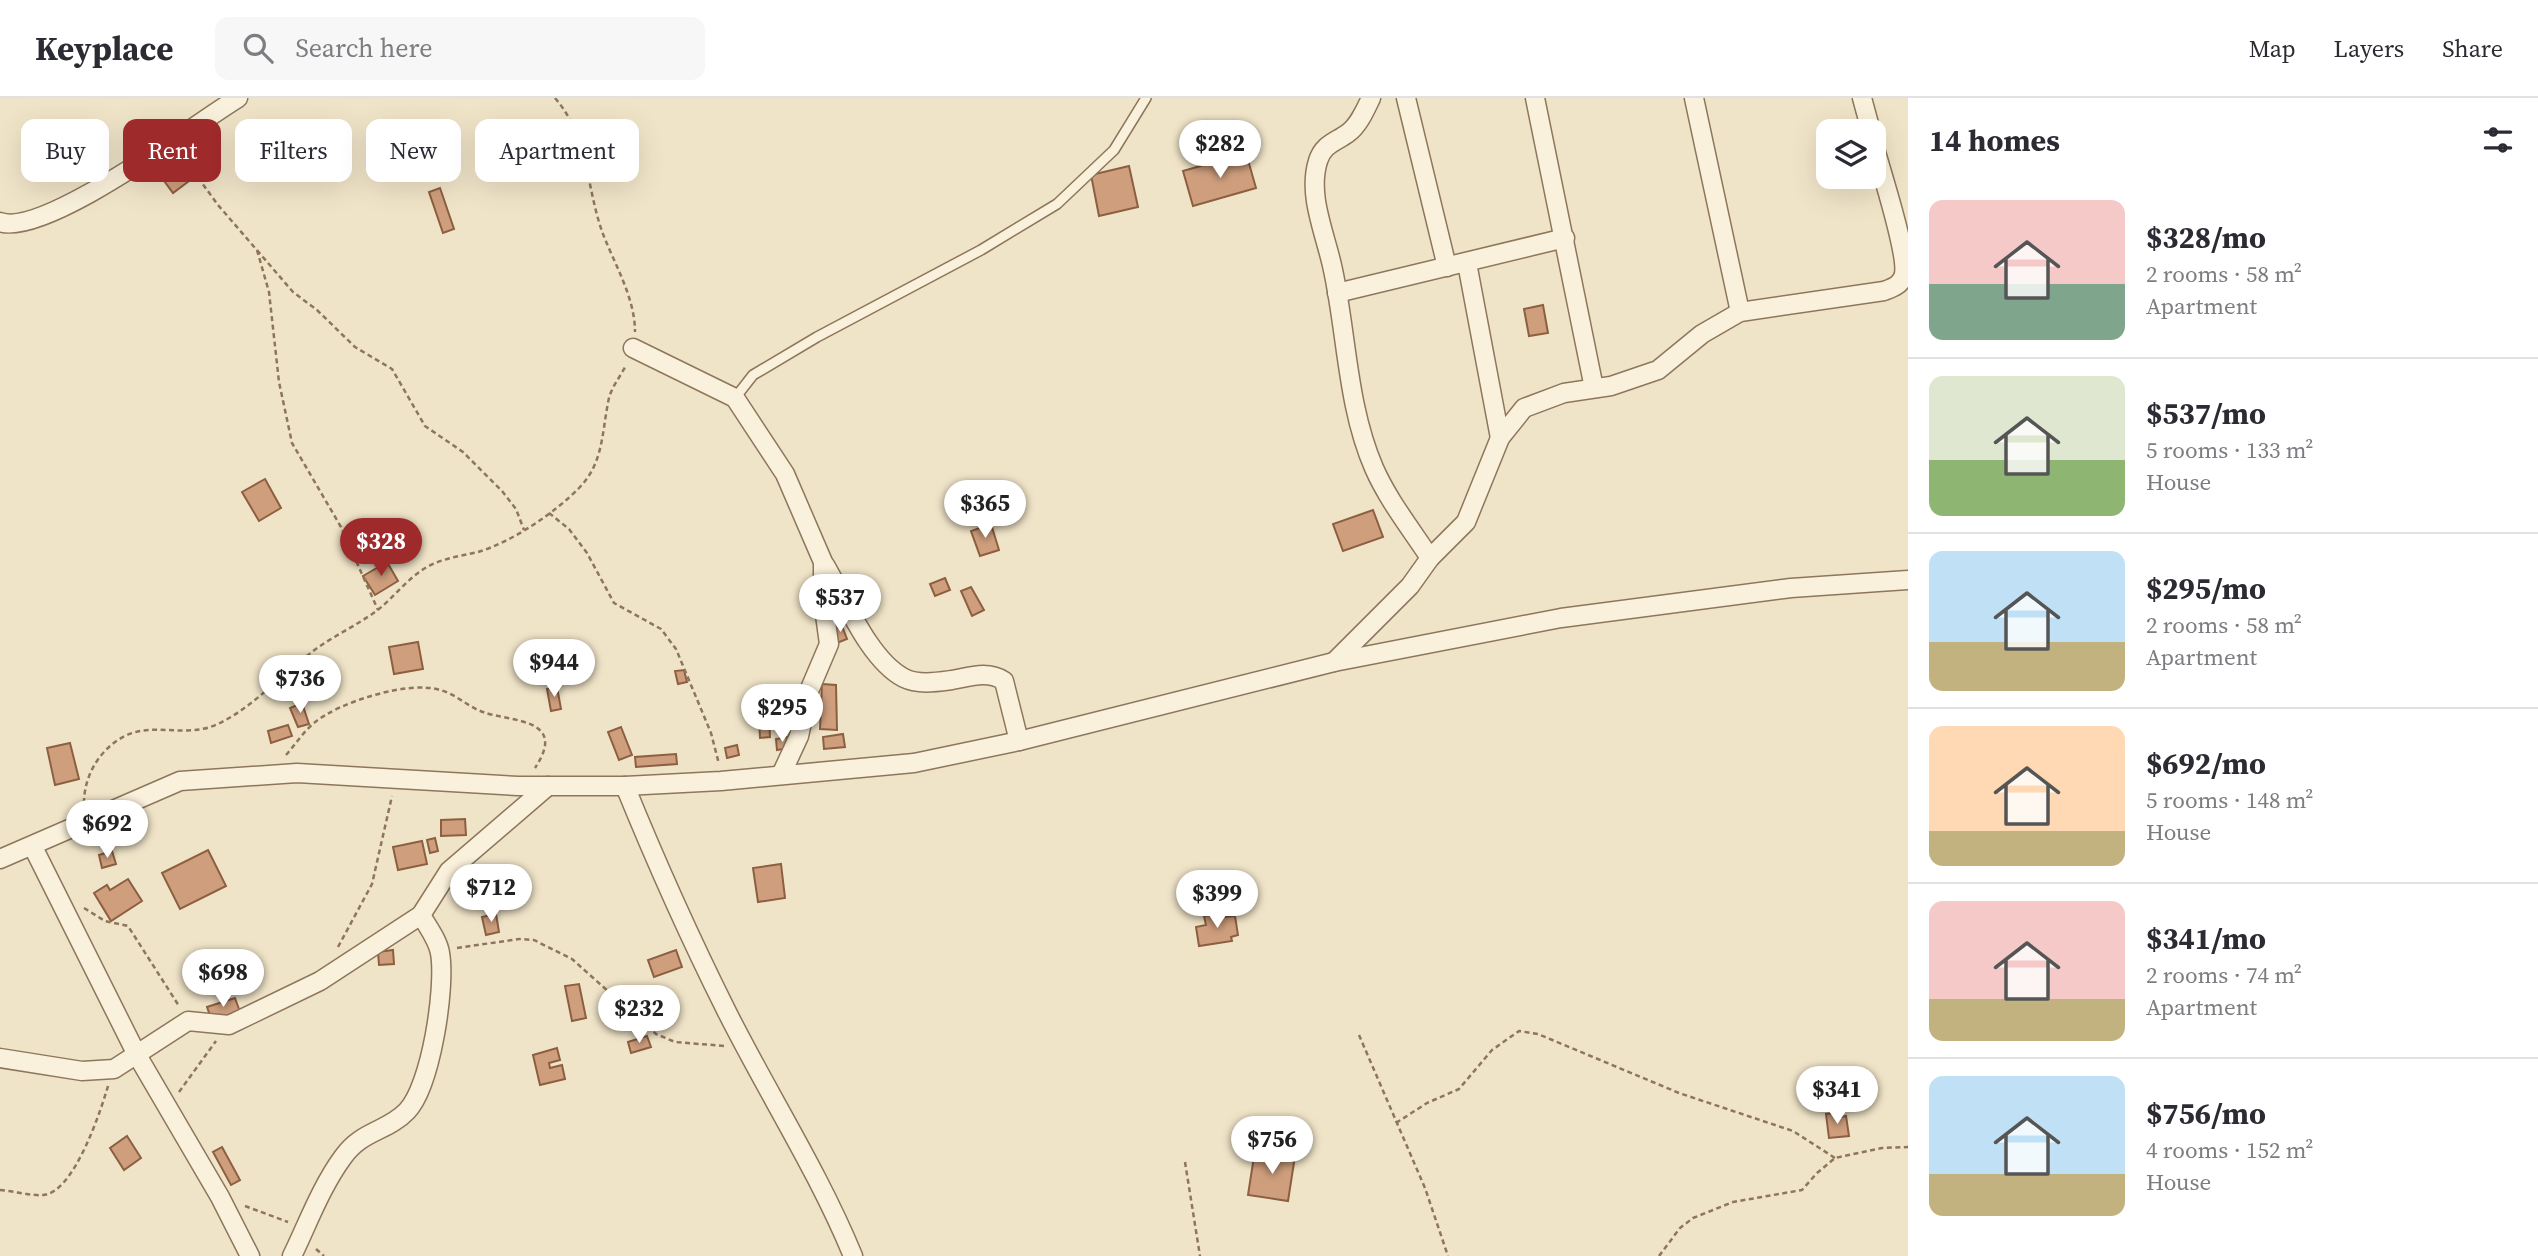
<!DOCTYPE html>
<html lang="en">
<head>
<meta charset="utf-8">
<style>
  body { margin:0; font-family:"Source Serif 4",serif; background:#f7f7f7; color:#2b2b33; height:100vh; display:flex; flex-direction:column; font-size:26px; white-space:nowrap }
  * { box-sizing:border-box; margin:0 }
  p { font-size:23px; color:#7c7c81 }
  .icon { flex:none; width:38px; height:38px; fill:none; stroke:currentColor; stroke-width:2; stroke-linecap:round; stroke-linejoin:round }
  .map { position:relative; flex:1; overflow:hidden }
  .side { display:flex; flex-direction:column; background:#fff; width:630px }
  .side>* { flex:none }
  .top-card { position:absolute; left:21px; top:21px; width:665px; height:63px; display:flex; gap:14px }
  .controls { position:absolute; left:1816px; top:21px; display:grid; gap:14px }
  .controls a { display:grid; place-items:center; width:70px; height:70px; border-radius:14px; background:#fff; box-shadow:0 7px 28px #0002; font-size:35px }
  .price { position:absolute; translate:-50% -60px; padding:0 16px; border-radius:24px; background:#fff; color:#222; font-size:23px; line-height:46px; filter:drop-shadow(0 2px 4px #0008) }
  .price::after { content:''; position:absolute; left:50%; top:42px; width:21px; height:16px; margin-left:-10px; background:inherit; clip-path:polygon(0 0,100% 0,50% 100%) }
  .price.active { background:#9e2a2b; color:#fff }
  ul { padding:0; list-style:none }
  li { display:flex; align-items:center; gap:21px; height:175px; padding:0 21px }
  li+li { border-top:2px solid #e1e1e2 }
  li span { display:grid; place-items:center; flex:none; width:196px; height:140px; border-radius:14px; color:#555 }
  li>.icon { margin-inline-start:auto }
  span .icon { width:84px; height:84px; fill:#fffc; stroke-width:1 }
  li b { font-size:30px }
  h2 { display:flex; justify-content:space-between; align-items:center; height:84px; padding:0 21px; font-size:30px }
  .pill { padding:0 24px; border-radius:14px; background:#fff; box-shadow:0 7px 28px #0002; font-size:24px; line-height:63px }
  .pill.active { background:#9e2a2b; color:#fff }
  header { display:flex; align-items:center; gap:42px; box-sizing:border-box; height:98px; padding:0 35px; background:#fff; border-bottom:2px solid #e1e1e2 }
  header strong { font-size:33px }
  nav { display:flex; gap:38px; margin-inline-start:auto; font-size:24px }
  .search { width:490px; height:63px; background:#f7f7f7; display:flex; align-items:center; gap:18px; box-sizing:border-box; padding:0 24px; border-radius:14px; color:#7c7c81; font-size:26px }
  main { display:flex; flex:1; min-height:0 }
  .map>svg:first-child { display:block }
  .building { fill:#cf9f7d; stroke:#8d5f41; stroke-width:2 }
  .lines { fill:none; stroke-linecap:round; stroke-linejoin:round }
  .lane-casing { stroke:#8d765c; stroke-width:12 }
  .street-casing { stroke:#8d765c; stroke-width:21 }
  .path { stroke:#8d765c; stroke-width:2.5; stroke-dasharray:5 3.5; stroke-linecap:butt }
  .lane { stroke:#faf1dc; stroke-width:9 }
  .street { stroke:#faf1dc; stroke-width:18 }
</style>
</head>
<body>
<header>
<strong>Keyplace</strong>
<div class="search"><svg class="icon" aria-label="search" viewBox="0 0 24 24"><circle cx="10" cy="10" r="6"/><path d="M15 15l6 6"/></svg>Search here</div>
<nav><a>Map</a><a>Layers</a><a>Share</a></nav>
</header>
<main>
<div class="map">
<svg width="1908" height="1158" viewBox="0 0 1908 1158">
  <rect width="100%" height="100%" fill="#f0e4c8"/>
  <!-- building -->
  <g class="building">
    <path d="M1246,55L1256,90L1193,108L1183,73Z"/>
    <path d="M175,63L189,83L173,95L159,76Z"/>
    <path d="M1129,68L1138,109L1099,118L1091,77Z"/>
    <path d="M440,90L454,131L443,135L429,94Z"/>
    <path d="M1543,207L1548,235L1529,238L1524,211Z"/>
    <path d="M265,381L281,410L259,423L242,394Z"/>
    <path d="M976,402L981,414L962,421L957,409Z"/>
    <path d="M1373,412L1383,439L1343,453L1333,426Z"/>
    <path d="M991,426L999,452L980,458L971,433Z"/>
    <path d="M387,464L398,483L375,497L363,478Z"/>
    <path d="M945,480L950,492L935,498L930,486Z"/>
    <path d="M971,489L984,512L972,518L961,493Z"/>
    <path d="M842,528L847,541L837,545L832,532Z"/>
    <path d="M418,544L423,571L394,576L389,549Z"/>
    <path d="M684,572L687,584L678,586L675,573Z"/>
    <path d="M822,586L836,587L837,632L820,631Z"/>
    <path d="M557,589L561,611L551,613L547,591Z"/>
    <path d="M302,605L309,626L298,629L290,610Z"/>
    <path d="M759,619H769L770,639L760,640Z"/>
    <path d="M288,627L292,638L271,645L268,633Z"/>
    <path d="M621,629L632,657L619,662L608,634Z"/>
    <path d="M843,636L845,649L824,651L823,639Z"/>
    <path d="M788,639L789,650L777,652L776,641Z"/>
    <path d="M70,645L79,681L55,687L47,650Z"/>
    <path d="M737,647L739,657L727,660L725,650Z"/>
    <path d="M676,656L677,666L636,669L635,659Z"/>
    <path d="M465,721L466,737L441,738V722Z"/>
    <path d="M435,740L438,753L430,755L427,742Z"/>
    <path d="M422,743L427,766L398,772L393,749Z"/>
    <path d="M208,752L226,788L180,811L162,775Z"/>
    <path d="M112,753L116,766L102,770L99,757Z"/>
    <path d="M781,766L785,800L758,804L753,770Z"/>
    <path d="M128,781L142,803L111,823L94,795L107,787L110,792Z"/>
    <path d="M484,790L499,791L497,810L483,809Z"/>
    <path d="M1226,815V819L1235,818L1238,837L1231,839L1232,843L1199,848L1196,829L1206,827L1204,818Z"/>
    <path d="M496,816L499,834L486,837L482,819Z"/>
    <path d="M393,852L394,866L379,867L378,854Z"/>
    <path d="M676,852L682,869L654,879L648,862Z"/>
    <path d="M579,886L586,920L572,923L565,888Z"/>
    <path d="M235,900L240,914L212,923L207,909Z"/>
    <path d="M659,903L661,916L652,917L650,905Z"/>
    <path d="M647,938L651,949L631,955L628,944Z"/>
    <path d="M557,950L560,962L549,965L550,970L562,967L565,981L540,987L533,957Z"/>
    <path d="M1835,1015L1836,1020L1846,1018L1849,1038L1829,1040L1826,1016Z"/>
    <path d="M127,1038L141,1060L124,1072L110,1050Z"/>
    <path d="M222,1049L240,1082L231,1087L213,1054Z"/>
    <path d="M1255,1052L1295,1058L1288,1103L1248,1097Z"/>
  </g>
  <g class="lines">
    <!-- lane casing -->
    <g class="lane-casing">
      <path id="lane" d="M735,300L753,277L817,239L981,152L1057,106L1114,52L1146,0"/>
    </g>
    <!-- street casing -->
    <g class="street-casing">
      <g id="street">
        <path d="M1371,0C1365,12 1359,27 1348,35C1336,44 1323,46 1318,63C1307,98 1326,137 1333,172C1347,237 1347,308 1374,370C1388,402 1411,431 1430,460"/>
        <path d="M1406,0L1447,169"/>
        <path d="M1535,0L1594,290"/>
        <path d="M1694,0L1740,214"/>
        <path d="M1862,0L1871,33"/>
        <path d="M0,124C44,140 195,26 238,0"/>
        <path d="M1467,165L1500,340"/>
        <path d="M1337,195L1565,140"/>
        <path d="M633,250L735,300L785,376L823,464V502L829,546L809,593L799,638L781,677"/>
        <path d="M825,467C845,501 869,562 904,580C918,587 937,584 952,582C969,579 988,572 1004,583L1019,643"/>
        <path d="M1334,564L1410,488L1430,460L1466,424L1500,340L1524,310L1564,295L1611,288L1658,272L1702,236L1740,214L1884,193C1892,190 1902,187 1904,176C1908,155 1881,73 1874,47"/>
        <path d="M625,688C656,764 689,838 726,912C767,994 818,1073 853,1158"/>
        <path d="M33,749L137,957L220,1099L250,1158"/>
        <path d="M0,761L180,683L297,675L518,688H625L721,683L914,665L1019,643L1334,564L1561,520L1791,490L1908,482"/>
        <path d="M0,960L82,973L114,971L188,923L229,927L320,883L421,817L449,773L548,688"/>
        <path d="M292,1158C308,1125 321,1089 343,1059C362,1032 387,1034 407,1013C431,988 446,889 440,855C438,842 427,828 421,817"/>
      </g>
    </g>
    <!-- path -->
    <g class="path">
      <path d="M555,0C589,39 586,90 603,136C615,167 635,200 635,234"/>
      <path d="M183,59L218,107L293,194L317,212L355,249L392,271L425,328L463,354L502,393L516,411L524,432"/>
      <path d="M257,152L269,194L279,284L292,345L341,429L378,512"/>
      <path d="M549,415L569,431L587,455L614,505L661,531L676,551L711,635L719,666"/>
      <path d="M286,657C295,647 304,633 314,625C339,604 409,582 440,592C456,596 468,609 483,614C509,624 569,619 535,670"/>
      <path d="M84,705C84,680 97,656 118,642C151,620 184,643 220,625C252,609 280,579 308,557C330,539 357,528 379,511C395,498 409,479 427,469C443,460 461,458 478,454C512,444 556,414 580,389C603,365 602,335 608,305C610,290 620,280 626,267"/>
      <path d="M84,810L105,823L128,828L179,908"/>
      <path d="M338,849L372,786L392,698"/>
      <path d="M457,850L519,841L534,842L572,861L656,936L675,944L725,948"/>
      <path d="M1359,937L1425,1090L1448,1158"/>
      <path d="M179,994L216,943"/>
      <path d="M1396,1025L1427,1005L1459,991L1492,952L1519,933L1538,936L1679,995L1793,1033L1835,1060"/>
      <path d="M1185,1064L1200,1158"/>
      <path d="M0,1092C14,1093 30,1098 43,1097C74,1095 101,1012 108,988"/>
      <path d="M245,1108L288,1124"/>
      <path d="M316,1151L324,1158"/>
      <path d="M1659,1158L1680,1130L1693,1120L1733,1104L1802,1092L1817,1075L1835,1060L1882,1050L1908,1049"/>
    </g>
    <!-- lane -->
    <use href="#lane" class="lane"/>
    <!-- street -->
    <use href="#street" class="street"/>
  </g>
</svg>
<div class="controls">
<a><svg class="icon" aria-label="layers" viewBox="0 0 24 24"><path d="M12 4l9 5-9 5-9-5zM3 14l9 5 9-5"/></svg></a>
</div>
<b class="price" style="left:1220px;top:82px">$282</b>
<b class="price" style="left:985px;top:442px">$365</b>
<b class="price active" style="left:381px;top:480px">$328</b>
<b class="price" style="left:840px;top:536px">$537</b>
<b class="price" style="left:554px;top:601px">$944</b>
<b class="price" style="left:300px;top:617px">$736</b>
<b class="price" style="left:782px;top:646px">$295</b>
<b class="price" style="left:107px;top:762px">$692</b>
<b class="price" style="left:491px;top:826px">$712</b>
<b class="price" style="left:1217px;top:832px">$399</b>
<b class="price" style="left:223px;top:911px">$698</b>
<b class="price" style="left:639px;top:947px">$232</b>
<b class="price" style="left:1837px;top:1028px">$341</b>
<b class="price" style="left:1272px;top:1078px">$756</b>
<div class="top-card">
<a class="pill">Buy</a>
<a class="pill active">Rent</a>
<a class="pill">Filters</a>
<a class="pill">New</a>
<a class="pill">Apartment</a>
</div>
</div>
<section class="side">
<h2>14 homes<svg class="icon" aria-label="filters" viewBox="0 0 24 24"><path d="M4 7h16M4 17h16"/><circle cx="9" cy="7" r="2"/><circle cx="15" cy="17" r="2"/></svg></h2>
<ul>
<li><span style="background:linear-gradient(#f6c9c9 60%,#7fa58c 0)"><svg class="icon" aria-label="home" viewBox="0 0 24 24"><path d="M3 11l9-7 9 7M6 9v11h12V9"/></svg></span><div><b>$328/mo</b><p>2 rooms · 58 m²</p><p>Apartment</p></div></li>
<li><span style="background:linear-gradient(#dfe7d0 60%,#8fb573 0)"><svg class="icon" aria-label="home" viewBox="0 0 24 24"><path d="M3 11l9-7 9 7M6 9v11h12V9"/></svg></span><div><b>$537/mo</b><p>5 rooms · 133 m²</p><p>House</p></div></li>
<li><span style="background:linear-gradient(#bfe0f5 65%,#c2b280 0)"><svg class="icon" aria-label="home" viewBox="0 0 24 24"><path d="M3 11l9-7 9 7M6 9v11h12V9"/></svg></span><div><b>$295/mo</b><p>2 rooms · 58 m²</p><p>Apartment</p></div></li>
<li><span style="background:linear-gradient(#ffd9b3 75%,#c2b280 0)"><svg class="icon" aria-label="home" viewBox="0 0 24 24"><path d="M3 11l9-7 9 7M6 9v11h12V9"/></svg></span><div><b>$692/mo</b><p>5 rooms · 148 m²</p><p>House</p></div></li>
<li><span style="background:linear-gradient(#f6c9c9 70%,#c2b280 0)"><svg class="icon" aria-label="home" viewBox="0 0 24 24"><path d="M3 11l9-7 9 7M6 9v11h12V9"/></svg></span><div><b>$341/mo</b><p>2 rooms · 74 m²</p><p>Apartment</p></div></li>
<li><span style="background:linear-gradient(#bfe0f5 70%,#c2b280 0)"><svg class="icon" aria-label="home" viewBox="0 0 24 24"><path d="M3 11l9-7 9 7M6 9v11h12V9"/></svg></span><div><b>$756/mo</b><p>4 rooms · 152 m²</p><p>House</p></div></li>
</ul>
</section>
</main>
</body>
</html>
